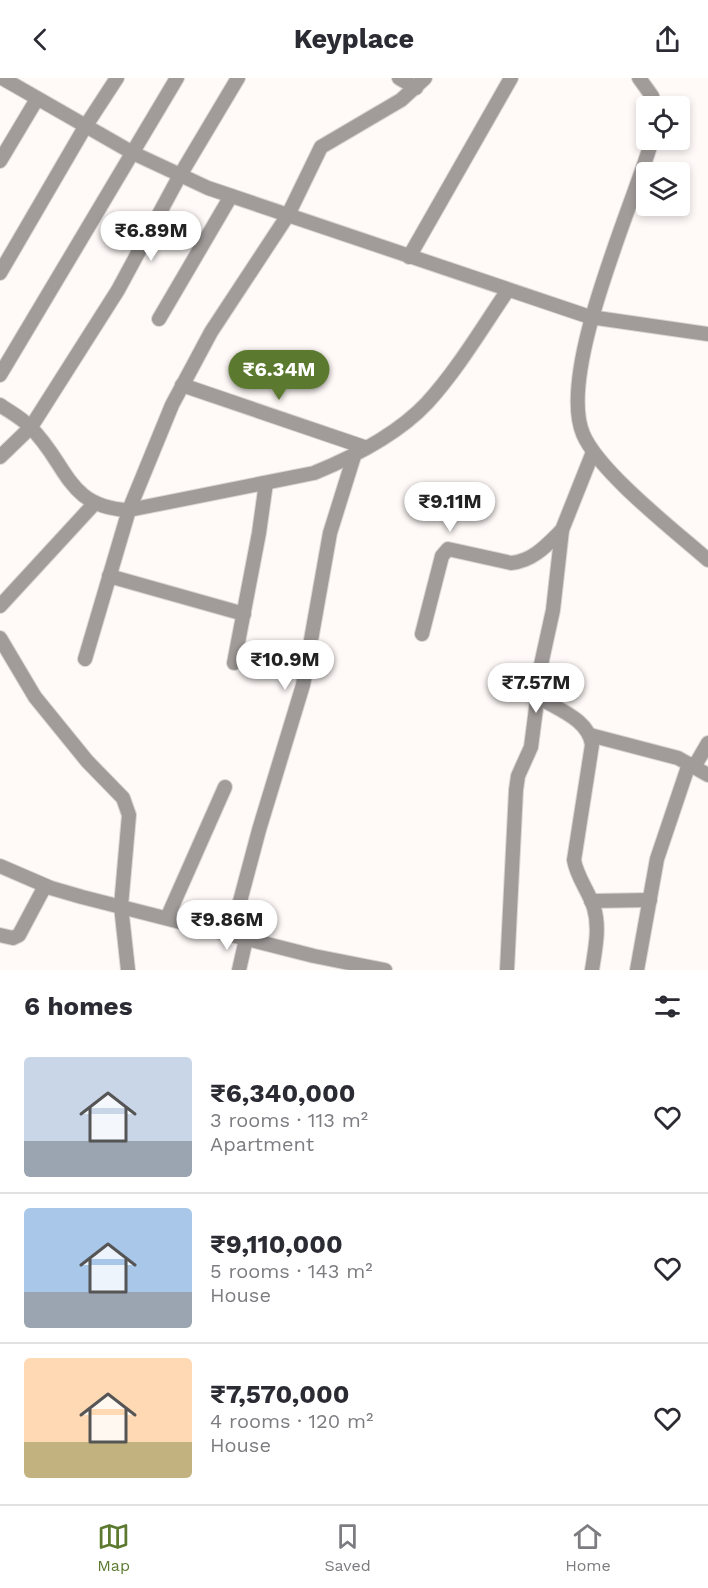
<!DOCTYPE html>
<html lang="en">
<head>
<meta charset="utf-8">
<style>
  body { margin:0; font-family:"Work Sans",sans-serif; background:#f7f7f7; color:#2b2b33; height:100vh; display:flex; flex-direction:column; font-size:22px; white-space:nowrap }
  * { box-sizing:border-box; margin:0 }
  p { font-size:20px; color:#7c7c81 }
  .icon { flex:none; width:33px; height:33px; fill:none; stroke:currentColor; stroke-width:2; stroke-linecap:round; stroke-linejoin:round }
  .map { position:relative; height:892px; overflow:hidden }
  .details { display:flex; flex-direction:column; background:#fff; flex:1 }
  .details>* { flex:none }
  .fabs { position:absolute; left:636px; top:18px; display:grid; gap:12px }
  .fabs a { display:grid; place-items:center; width:54px; height:54px; border-radius:6px; background:#fff; box-shadow:0 3px 9px #0003; font-size:30px }
  .price { position:absolute; translate:-50% -51px; padding:0 14px; border-radius:21px; background:#fff; color:#222; font-size:20px; line-height:39px; filter:drop-shadow(0 2px 3px #0008) }
  .price::after { content:''; position:absolute; left:50%; top:36px; width:18px; height:14px; margin-left:-9px; background:inherit; clip-path:polygon(0 0,100% 0,50% 100%) }
  .price.on { background:#5c7a2f; color:#fff }
  ul { padding:0; list-style:none }
  li { display:flex; align-items:center; gap:18px; height:150px; padding:0 24px }
  li+li { border-top:2px solid #e1e1e2 }
  li span { display:grid; place-items:center; flex:none; width:168px; height:120px; border-radius:6px; color:#555 }
  li>.icon { margin-inline-start:auto }
  span .icon { width:72px; height:72px; fill:#fffc; stroke-width:1 }
  li b { font-size:26px }
  h2 { display:flex; justify-content:space-between; align-items:center; height:72px; padding:0 24px; font-size:26px }
  header { display:flex; justify-content:space-between; align-items:center; height:78px; padding:0 24px; background:#fff; font-size:27px; font-weight:700 }
  .tabs { display:flex; justify-content:space-around; align-items:center; height:84px; border-top:2px solid #e1e1e2; background:#fff; font-size:16px; color:#7c7c81 }
  .tabs a { display:grid; justify-items:center; gap:3px }
  .tabs .on { color:#5c7a2f }
  .map>svg:first-child { display:block }
  .lines { fill:none; stroke-linecap:round; stroke-linejoin:round }
  .street-casing { stroke:#dad6d4; stroke-width:16 }
  .street { stroke:#a19c9a; stroke-width:14 }
</style>
</head>
<body>
<header><svg class="icon" aria-label="back" viewBox="0 0 24 24"><path d="M15 5l-7 7 7 7"/></svg>Keyplace<svg class="icon" aria-label="share" viewBox="0 0 24 24"><path d="M12 15V3M7 8l5-5 5 5M5 13v7h14v-7"/></svg></header>
<div class="map">
<svg width="708" height="892" viewBox="0 0 708 892">
  <rect width="100%" height="100%" fill="#fffaf8"/>
  <g class="lines">
    <!-- street casing -->
    <g class="street-casing">
      <g id="street">
        <path d="M2,0L133,75L208,110L590,239L708,256"/>
        <path d="M399,0L416,10"/>
        <path d="M639,0L652,18L655,28"/>
        <path d="M652,62C633,128 557,294 583,356C599,394 675,453 708,482"/>
        <path d="M0,83L37,21"/>
        <path d="M409,179L511,0"/>
        <path d="M0,195L85,49L117,0"/>
        <path d="M159,241L231,118"/>
        <path d="M0,297L177,0"/>
        <path d="M182,307L364,369"/>
        <path d="M0,327C10,334 22,340 30,349C67,384 66,430 129,432L314,395C353,379 398,356 427,325C458,291 482,250 508,212"/>
        <path d="M0,379L31,349L118,212L179,99L238,0"/>
        <path d="M109,498L244,536"/>
        <path d="M0,528L94,426"/>
        <path d="M422,556L442,478L448,471L511,485C533,483 547,467 562,452"/>
        <path d="M0,560L35,619L87,683L123,720L129,737L121,828L128,892"/>
        <path d="M85,581L129,432L172,327L211,254L288,137L321,69L401,22L425,0"/>
        <path d="M234,585L259,455L266,405"/>
        <path d="M590,657L678,680L708,697"/>
        <path d="M694,689L708,665"/>
        <path d="M0,788L51,810L82,819L314,878L385,892"/>
        <path d="M591,823L650,822"/>
        <path d="M167,840L225,709"/>
        <path d="M0,857L13,860L19,857L45,808"/>
        <path d="M231,857L259,752L303,607L330,455L355,375"/>
        <path d="M239,892L246,861"/>
        <path d="M507,892L516,712L518,698L531,669L538,615"/>
        <path d="M592,892C595,872 600,850 594,830C589,813 577,800 574,782L592,667C589,643 562,633 543,622L537,605L553,532L562,452L593,374"/>
        <path d="M637,892L657,781L689,686"/>
      </g>
    </g>
    <!-- street -->
    <use href="#street" class="street"/>
  </g>
</svg>
<div class="fabs">
<a><svg class="icon" aria-label="locate" viewBox="0 0 24 24"><circle cx="12" cy="12" r="6"/><path d="M12 2v4M12 18v4M2 12h4M18 12h4"/></svg></a>
<a><svg class="icon" aria-label="layers" viewBox="0 0 24 24"><path d="M12 4l9 5-9 5-9-5zM3 14l9 5 9-5"/></svg></a>
</div>
<b class="price" style="left:151px;top:184px">₹6.89M</b>
<b class="price on" style="left:279px;top:323px">₹6.34M</b>
<b class="price" style="left:450px;top:455px">₹9.11M</b>
<b class="price" style="left:285px;top:613px">₹10.9M</b>
<b class="price" style="left:536px;top:636px">₹7.57M</b>
<b class="price" style="left:227px;top:873px">₹9.86M</b>
</div>
<section class="details">
<h2>6 homes<svg class="icon" aria-label="filters" viewBox="0 0 24 24"><path d="M4 7h16M4 17h16"/><circle cx="9" cy="7" r="2"/><circle cx="15" cy="17" r="2"/></svg></h2>
<ul>
<li><span style="background:linear-gradient(#c9d6e8 70%,#9aa5b1 0)"><svg class="icon" aria-label="home" viewBox="0 0 24 24"><path d="M3 11l9-7 9 7M6 9v11h12V9"/></svg></span><div><b>₹6,340,000</b><p>3 rooms · 113 m²</p><p>Apartment</p></div><svg class="icon" aria-label="heart" viewBox="0 0 24 24"><path d="M12 20l-8-8c-3-5 5-10 8-4 3-6 11-1 8 4z"/></svg></li>
<li><span style="background:linear-gradient(#a9c7e8 70%,#9aa5b1 0)"><svg class="icon" aria-label="home" viewBox="0 0 24 24"><path d="M3 11l9-7 9 7M6 9v11h12V9"/></svg></span><div><b>₹9,110,000</b><p>5 rooms · 143 m²</p><p>House</p></div><svg class="icon" aria-label="heart" viewBox="0 0 24 24"><path d="M12 20l-8-8c-3-5 5-10 8-4 3-6 11-1 8 4z"/></svg></li>
<li><span style="background:linear-gradient(#ffd9b3 70%,#c2b280 0)"><svg class="icon" aria-label="home" viewBox="0 0 24 24"><path d="M3 11l9-7 9 7M6 9v11h12V9"/></svg></span><div><b>₹7,570,000</b><p>4 rooms · 120 m²</p><p>House</p></div><svg class="icon" aria-label="heart" viewBox="0 0 24 24"><path d="M12 20l-8-8c-3-5 5-10 8-4 3-6 11-1 8 4z"/></svg></li>
</ul>
</section>
<nav class="tabs">
<a class="on"><svg class="icon" aria-label="map" viewBox="0 0 24 24"><path d="M3 6l6-2 6 2 6-2v14l-6 2-6-2-6 2zM9 4v14M15 6v14"/></svg>Map</a>
<a><svg class="icon" aria-label="saved" viewBox="0 0 24 24"><path d="M7 4h10v16l-5-4-5 4z"/></svg>Saved</a>
<a><svg class="icon" aria-label="home" viewBox="0 0 24 24"><path d="M3 11l9-7 9 7M6 9v11h12V9"/></svg>Home</a>
</nav>
</body>
</html>
